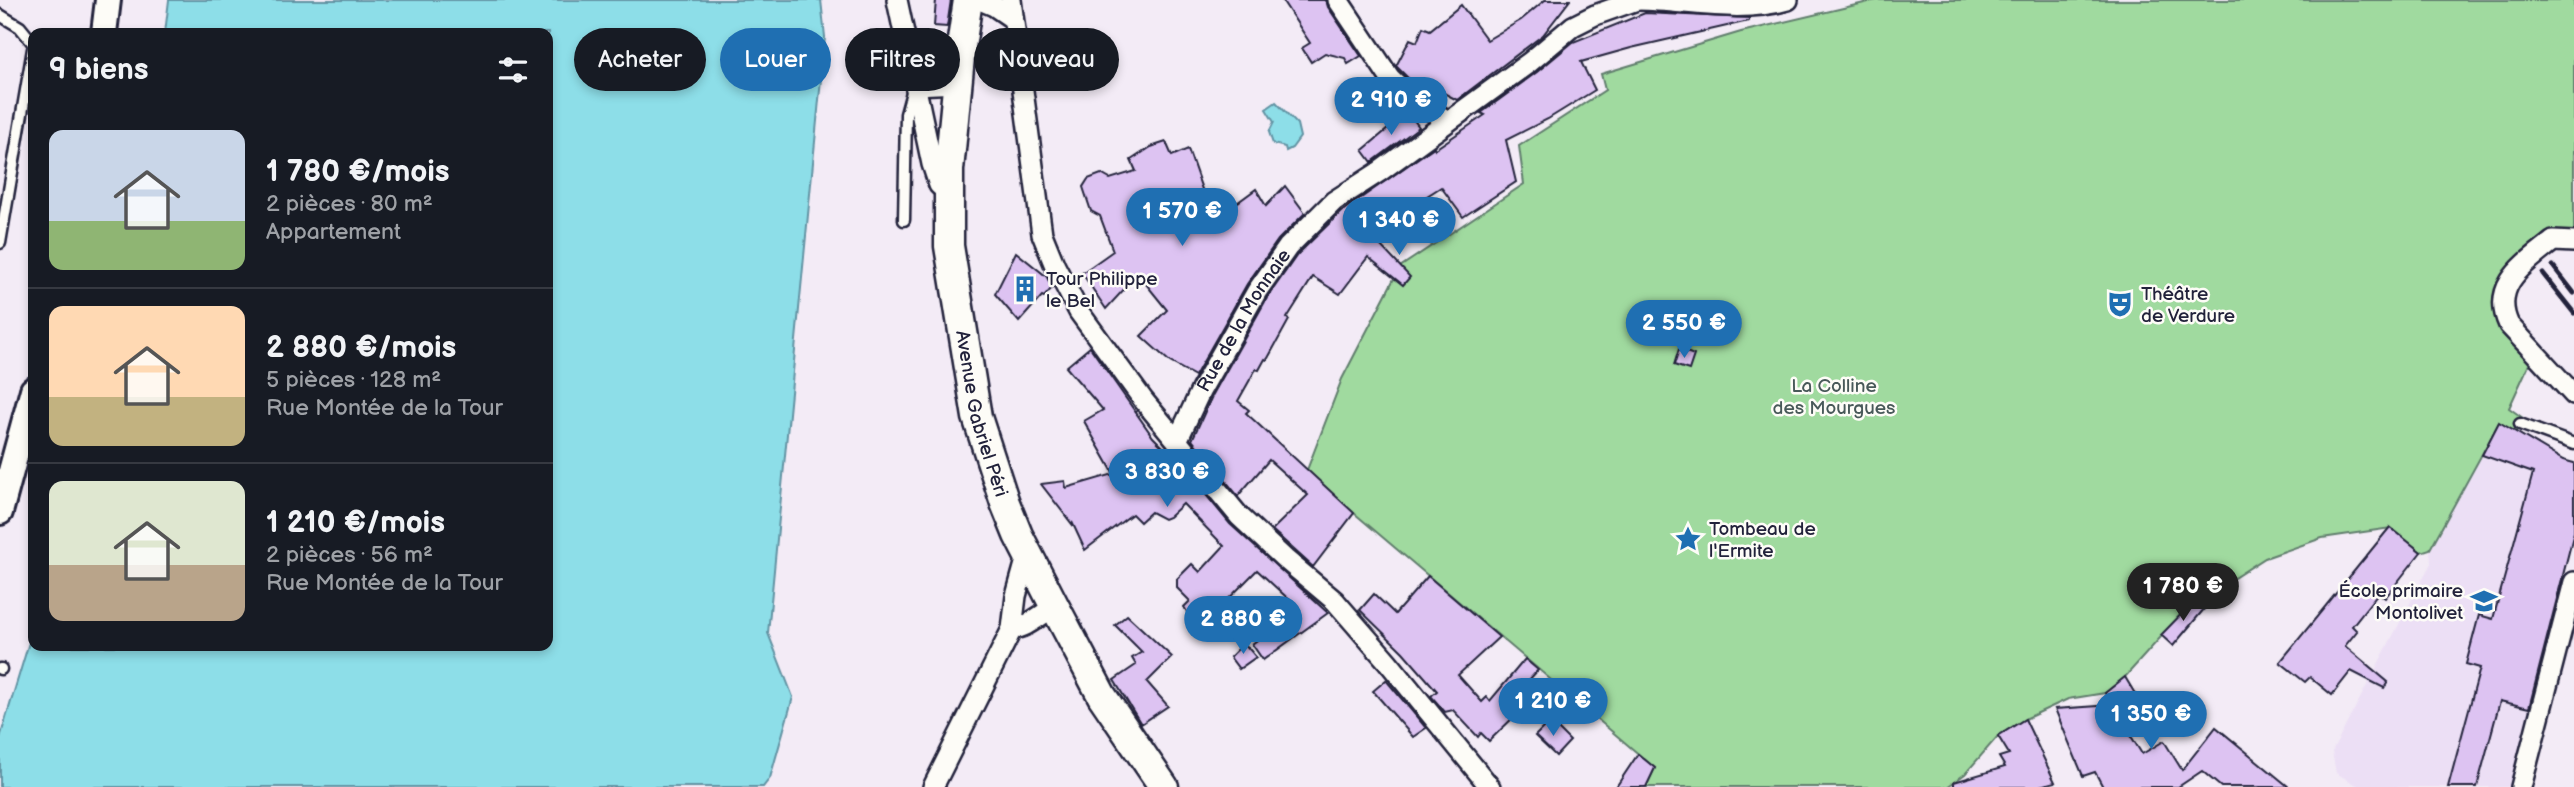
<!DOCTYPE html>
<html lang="fr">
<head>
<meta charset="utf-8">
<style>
  body { margin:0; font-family:"Balsamiq Sans",sans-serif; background:#242831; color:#f1f3f6; height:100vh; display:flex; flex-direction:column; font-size:26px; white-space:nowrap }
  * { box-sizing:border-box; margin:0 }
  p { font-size:23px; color:#9ea1a6 }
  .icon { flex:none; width:38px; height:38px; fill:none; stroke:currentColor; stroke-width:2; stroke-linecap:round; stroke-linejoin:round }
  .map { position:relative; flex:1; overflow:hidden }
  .panel { position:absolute; left:28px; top:28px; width:525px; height:623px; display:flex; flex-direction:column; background:#171b24; border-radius:14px; box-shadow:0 4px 10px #0003 }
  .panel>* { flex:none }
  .banner { position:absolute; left:574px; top:28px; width:665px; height:63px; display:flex; gap:14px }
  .price { position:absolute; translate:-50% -60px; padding:0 16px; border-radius:24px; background:#1f6fb2; color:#fff; font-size:23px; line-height:46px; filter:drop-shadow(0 2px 4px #0008) }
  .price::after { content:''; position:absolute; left:50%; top:42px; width:21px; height:16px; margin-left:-10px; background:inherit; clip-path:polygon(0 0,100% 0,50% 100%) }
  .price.selected { background:#222; color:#fff }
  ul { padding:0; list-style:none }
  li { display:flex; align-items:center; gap:21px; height:175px; padding:0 21px }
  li+li { border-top:2px solid #363941 }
  li span { display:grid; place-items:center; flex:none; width:196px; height:140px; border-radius:14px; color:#555 }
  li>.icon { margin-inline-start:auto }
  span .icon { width:84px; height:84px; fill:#fffc; stroke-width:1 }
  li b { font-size:30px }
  h2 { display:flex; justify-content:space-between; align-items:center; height:84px; padding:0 21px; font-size:30px }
  .tag { padding:0 24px; border-radius:32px; background:#171b24; box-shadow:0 4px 10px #0003; font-size:24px; line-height:63px }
  .tag.selected { background:#1f6fb2; color:#fff }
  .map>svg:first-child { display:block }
  .built { fill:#ecdff5 }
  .green { fill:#a0da9f; stroke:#617e6d; stroke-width:2 }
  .water { fill:#8ddee8; stroke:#6293a3; stroke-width:2 }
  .building { fill:#ddc3f2; stroke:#22223b; stroke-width:2 }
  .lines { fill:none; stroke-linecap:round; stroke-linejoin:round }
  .service-casing { stroke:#22223b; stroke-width:15 }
  .minor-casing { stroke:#22223b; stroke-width:24 }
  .tertiary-casing { stroke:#22223b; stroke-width:30 }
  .secondary-casing { stroke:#22223b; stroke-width:33 }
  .service { stroke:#fdfcf7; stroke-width:10 }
  .minor { stroke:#fdfcf7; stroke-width:19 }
  .tertiary { stroke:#fdfcf7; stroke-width:24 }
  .secondary { stroke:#fdfcf7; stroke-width:28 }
  .rail { stroke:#22223b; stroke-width:5 }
  .labels { text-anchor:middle; stroke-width:5; stroke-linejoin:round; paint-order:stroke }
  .poi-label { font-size:19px; fill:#22223b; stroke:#fdfcf7; text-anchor:start }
  .street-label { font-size:19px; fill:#22223b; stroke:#fdfcf7 }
  .park-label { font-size:19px; fill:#485959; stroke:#fdfcf7 }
</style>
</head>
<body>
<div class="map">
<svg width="2574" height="787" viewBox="0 0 2574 787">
  <rect width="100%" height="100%" fill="#f3ebf6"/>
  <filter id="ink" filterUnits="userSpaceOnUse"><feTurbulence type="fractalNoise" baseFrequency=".0143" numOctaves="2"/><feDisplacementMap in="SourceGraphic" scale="14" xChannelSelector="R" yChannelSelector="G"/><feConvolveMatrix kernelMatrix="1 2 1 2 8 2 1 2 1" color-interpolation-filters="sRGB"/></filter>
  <g filter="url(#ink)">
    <!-- built -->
    <path class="built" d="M2499,423L2563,460L2574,463V532L2510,787H2360L2336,773L2332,752L2431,563L2430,549Z"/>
    <!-- green -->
    <path class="green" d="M1877,0H2574V233L2555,232L2499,286L2531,360L2509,408L2523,418L2516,432L2499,423L2430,549L2421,552L2391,528L2322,538L2265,558L2186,609L2125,677L2105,693L2068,699L2025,719L1998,736L1965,774L1947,787H1646L1655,768L1354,513L1307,470L1342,379L1400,267L1524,184L1519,146L1605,90L1601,74L1741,32Z"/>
    <!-- water -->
    <g class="water">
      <path d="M169,0H821L825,37L768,633L793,697L770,778L763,787H0V738L33,629V646H548V33H165Z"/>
      <path d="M1276,102L1297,124L1300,137L1292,148L1286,151L1285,147L1273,144L1269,132L1274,122L1266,109Z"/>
    </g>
    <!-- building -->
    <g class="building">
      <path d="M936,0H951L947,27L934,26Z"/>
      <path d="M1282,0H1326L1328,7L1361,56L1348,64L1345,58L1325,53L1311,62L1302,48L1310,43Z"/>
      <path d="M1545,0H1570L1543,35L1457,100L1421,81L1418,86L1414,84L1396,66L1410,39L1417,42L1423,27L1430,30L1461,5L1487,40L1521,20Z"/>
      <path d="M1645,13L1749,18V21L1631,48L1581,62L1595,90L1548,119L1506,140L1516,182L1463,217L1441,187L1413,205L1421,216L1379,244L1410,277L1403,285L1368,257L1340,294L1313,277L1287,318L1289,320L1267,360L1265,359L1259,370L1256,369L1238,401L1249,410L1246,413L1354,513L1313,567L1272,530L1308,495L1269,460L1238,496L1192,440L1212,396L1267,298L1297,255L1341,212L1434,147L1435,149L1485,115L1481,113L1537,72L1573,42Z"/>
      <path d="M1408,112L1419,127L1372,162L1363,150Z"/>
      <path d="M1166,142L1172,156L1188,149L1204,195L1208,193L1212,205H1234L1256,189L1266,206L1285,186L1305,213L1278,240L1247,284L1195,376L1170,362L1141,336L1167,310L1138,274L1106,309L1082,273L1113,251L1100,216L1091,211L1083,187L1088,179L1101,174L1110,179L1136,171L1131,160L1151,147Z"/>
      <path d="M1016,252L1047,277L1052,288L1044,297L1042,296L1019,322L995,294Z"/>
      <path d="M1090,347L1153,437L1183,467L1230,524L1328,613L1263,660L1252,644L1280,623L1277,620L1296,606L1257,570L1198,630L1184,607L1190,601L1177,588V579L1192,564L1200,572L1224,546L1183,504L1169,517L1164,519L1151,512L1140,522L1132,514L1085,550L1072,522V524L1041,484L1065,481L1066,488L1114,474L1084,421L1103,410L1066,367Z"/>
      <path d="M1679,349L1694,355L1689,370L1674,365Z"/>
      <path d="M2499,422L2563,460L2574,463V532L2529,708L2500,701L2477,787H2448L2480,668L2466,664L2479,615L2493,619L2533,473L2482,455Z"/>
      <path d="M2390,527L2421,552L2385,598L2378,593L2352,626L2357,631L2345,646L2388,682L2384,688L2351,671L2332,695L2310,677L2305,682L2280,662Z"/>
      <path d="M1428,576L1499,637L1458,675L1482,702L1487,697L1490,701L1525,659L1538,670L1508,703L1518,713L1489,741L1481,733L1478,737L1453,710L1445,712L1431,696L1437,691L1403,652L1360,610L1374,594L1395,614Z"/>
      <path d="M2196,599L2205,608L2173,646L2161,635Z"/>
      <path d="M1127,615L1172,657L1147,682L1168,706L1141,724L1114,680L1136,665L1132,658L1142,652L1115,625Z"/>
      <path d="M1244,643L1256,657L1239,669L1230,657Z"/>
      <path d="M2125,677L2140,702H2147L2120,718L2142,754L2164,741L2182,770L2216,727L2289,787H2221L2202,771L2178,787H2103L2095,772L2083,776L2055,709L2112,705L2105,693Z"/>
      <path d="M1386,680L1426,728L1413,737L1373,691Z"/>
      <path d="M2025,719L2055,782L2036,787H1954V782L2005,767L1999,757L2009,754L1998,736Z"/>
      <path d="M1550,721L1570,741L1556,756L1535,736Z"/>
      <path d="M1638,754L1655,768L1646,787H1616Z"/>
    </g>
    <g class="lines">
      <!-- service casing -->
      <g class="service-casing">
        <g id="service">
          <path d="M0,15L20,27L33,43"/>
          <path d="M904,220L906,114L912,92"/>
          <path d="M0,243L33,49"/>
          <path d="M2520,424L2574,444"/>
          <path d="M0,669H1"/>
        </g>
      </g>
      <!-- minor casing -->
      <g class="minor-casing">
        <g id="minor">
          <path d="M897,0L932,164L939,185L948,193"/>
          <path d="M980,0L994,6L1013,19"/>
          <path d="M1011,0L1042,234L1055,266L1079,312L1144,401L1239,516L1285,559L1335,601L1388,662L1490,787"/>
          <path d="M1338,0L1390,78L1411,98L1448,121"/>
          <path d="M1639,0C1688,1 1740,14 1788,0"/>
          <path d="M915,85L957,83"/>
          <path d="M2574,242L2553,241C2525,264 2490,285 2509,325L2574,395"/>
          <path id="s1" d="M1177,441L1201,390L1257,291L1288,247L1334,201L1379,172L1530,62L1573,26L1595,15L1637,0"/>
          <path d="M1012,629C1028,628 1040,614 1055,607"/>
          <path d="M933,787L1012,629L1016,596L1028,553"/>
          <path d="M2521,787L2574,582"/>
        </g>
      </g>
      <!-- tertiary casing -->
      <g class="tertiary-casing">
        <g id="tertiary">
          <path d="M104,33L108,0"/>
          <path d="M0,512L33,390"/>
        </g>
      </g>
      <!-- secondary casing -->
      <g class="secondary-casing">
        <g id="secondary">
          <path id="s2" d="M968,0L961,47L949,170V246L977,417L1005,503L1018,535L1055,607L1102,696L1164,787"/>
        </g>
      </g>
      <!-- service -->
      <use href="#service" class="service"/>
      <!-- minor -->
      <use href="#minor" class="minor"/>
      <!-- tertiary -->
      <use href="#tertiary" class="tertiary"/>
      <!-- secondary -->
      <use href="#secondary" class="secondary"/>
      <!-- rail -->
      <g class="rail">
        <path d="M2553,266L2574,293"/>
        <path d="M2543,274L2574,313"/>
      </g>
    </g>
  </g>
  <!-- icons -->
  <defs>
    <g id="building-bare" transform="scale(2.1)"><path d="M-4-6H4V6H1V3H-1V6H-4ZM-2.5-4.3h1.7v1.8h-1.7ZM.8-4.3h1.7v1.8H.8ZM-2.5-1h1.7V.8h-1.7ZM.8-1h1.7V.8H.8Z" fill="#1f6fb2" stroke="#fdfcf7" stroke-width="2.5" paint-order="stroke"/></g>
    <g id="theatre-bare" transform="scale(2.1)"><path d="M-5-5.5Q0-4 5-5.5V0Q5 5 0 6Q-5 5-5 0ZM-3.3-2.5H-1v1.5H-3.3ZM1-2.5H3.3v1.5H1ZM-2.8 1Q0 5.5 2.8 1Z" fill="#1f6fb2" stroke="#fdfcf7" stroke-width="2.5" paint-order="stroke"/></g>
    <g id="sight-bare" transform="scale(2.1)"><path d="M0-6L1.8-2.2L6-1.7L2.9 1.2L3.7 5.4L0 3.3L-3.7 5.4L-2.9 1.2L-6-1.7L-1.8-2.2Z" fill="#1f6fb2" stroke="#fdfcf7" stroke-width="2.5" paint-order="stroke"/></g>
    <g id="school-bare" transform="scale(2.1)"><path d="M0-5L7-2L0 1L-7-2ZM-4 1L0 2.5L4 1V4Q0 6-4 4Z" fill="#1f6fb2" stroke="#fdfcf7" stroke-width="2.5" paint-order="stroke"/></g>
  </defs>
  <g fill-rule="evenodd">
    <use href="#building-bare" x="1025" y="289"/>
    <use href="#theatre-bare" x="2120" y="304"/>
    <use href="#sight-bare" x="1688" y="539"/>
    <use href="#school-bare" x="2484" y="601"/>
  </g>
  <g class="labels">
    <!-- poi labels -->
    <g class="poi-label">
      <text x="1046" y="285">Tour Philippe<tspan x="1046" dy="22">le Bel</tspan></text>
      <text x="2141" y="300">Théâtre<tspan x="2141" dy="22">de Verdure</tspan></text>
      <text x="1709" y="535">Tombeau de<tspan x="1709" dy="22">l'Ermite</tspan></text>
      <text x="2463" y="597" text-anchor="end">École primaire<tspan x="2463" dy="22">Montolivet</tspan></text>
    </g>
    <!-- street labels -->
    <g class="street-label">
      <text dy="7" stroke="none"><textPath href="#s1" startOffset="138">Rue de la Monnaie</textPath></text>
      <text dy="7" stroke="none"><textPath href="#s2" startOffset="418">Avenue Gabriel Péri</textPath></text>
    </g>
    <!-- park labels -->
    <g class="park-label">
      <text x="1834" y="392">La Colline<tspan x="1834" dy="22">des Mourgues</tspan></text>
    </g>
  </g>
</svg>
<b class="price" style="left:1391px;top:137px">2 910 €</b>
<b class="price" style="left:1182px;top:248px">1 570 €</b>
<b class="price" style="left:1399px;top:257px">1 340 €</b>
<b class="price" style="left:1684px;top:360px">2 550 €</b>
<b class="price" style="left:1167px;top:509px">3 830 €</b>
<b class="price selected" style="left:2183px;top:623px">1 780 €</b>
<b class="price" style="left:1243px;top:656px">2 880 €</b>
<b class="price" style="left:1553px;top:738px">1 210 €</b>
<b class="price" style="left:2151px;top:751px">1 350 €</b>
<div class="banner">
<a class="tag">Acheter</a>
<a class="tag selected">Louer</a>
<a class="tag">Filtres</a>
<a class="tag">Nouveau</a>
</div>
<section class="panel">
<h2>9 biens<svg class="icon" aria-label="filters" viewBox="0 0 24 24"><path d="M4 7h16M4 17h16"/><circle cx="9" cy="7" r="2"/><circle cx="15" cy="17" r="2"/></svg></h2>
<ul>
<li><span style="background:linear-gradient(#c9d6e8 65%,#8fb573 0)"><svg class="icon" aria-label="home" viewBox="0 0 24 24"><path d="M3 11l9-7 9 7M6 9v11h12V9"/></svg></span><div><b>1 780 €/mois</b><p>2 pièces · 80 m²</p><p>Appartement</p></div></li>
<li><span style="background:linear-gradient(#ffd9b3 65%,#c2b280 0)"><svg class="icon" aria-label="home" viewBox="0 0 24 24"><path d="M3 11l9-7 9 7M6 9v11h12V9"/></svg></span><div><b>2 880 €/mois</b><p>5 pièces · 128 m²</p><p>Rue Montée de la Tour</p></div></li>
<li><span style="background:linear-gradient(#dfe7d0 60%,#b9a48a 0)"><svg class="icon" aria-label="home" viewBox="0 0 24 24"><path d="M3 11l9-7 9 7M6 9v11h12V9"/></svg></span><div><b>1 210 €/mois</b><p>2 pièces · 56 m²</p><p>Rue Montée de la Tour</p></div></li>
</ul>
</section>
</div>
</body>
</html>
